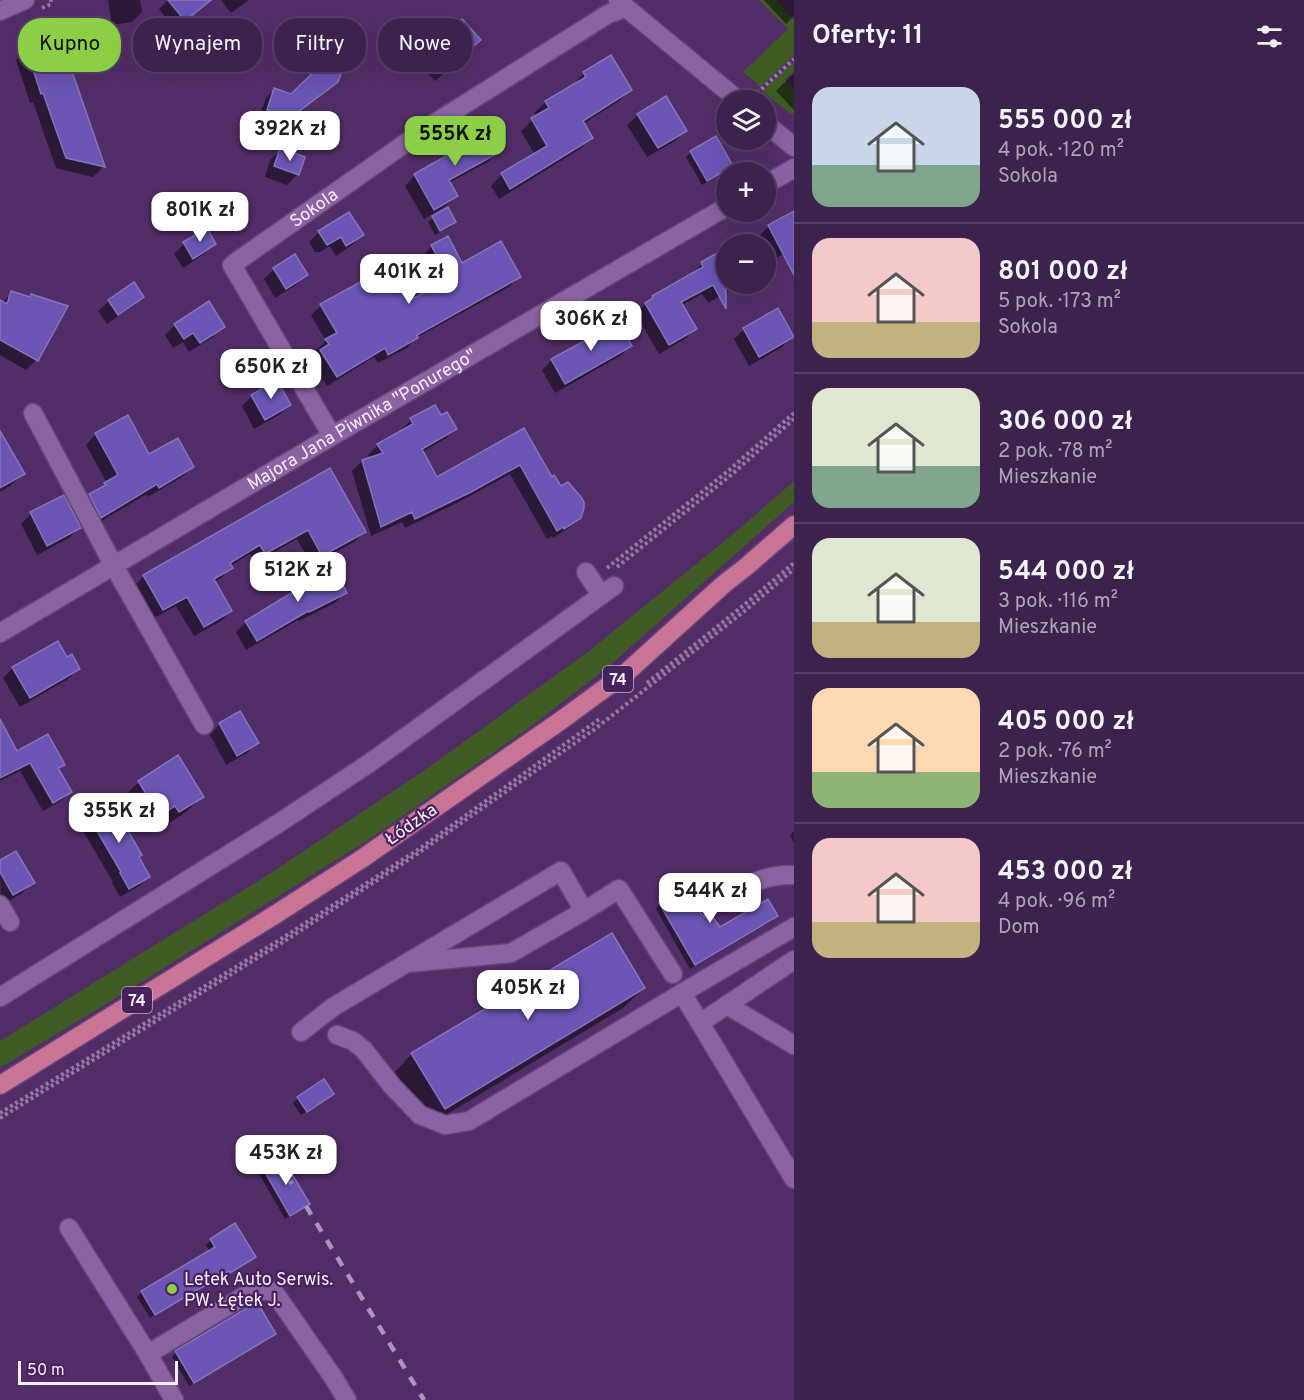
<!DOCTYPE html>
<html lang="pl">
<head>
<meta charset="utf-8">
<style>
  body { margin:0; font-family:Overpass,sans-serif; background:#492f58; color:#f1f3f6; height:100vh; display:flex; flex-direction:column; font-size:22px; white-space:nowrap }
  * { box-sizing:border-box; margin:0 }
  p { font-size:20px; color:#ada4b6 }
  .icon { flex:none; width:33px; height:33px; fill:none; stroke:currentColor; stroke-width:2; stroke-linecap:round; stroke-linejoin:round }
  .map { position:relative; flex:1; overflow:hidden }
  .details { display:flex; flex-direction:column; background:#3e224e; width:510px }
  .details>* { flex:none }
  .top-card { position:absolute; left:18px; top:18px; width:570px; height:54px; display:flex; gap:12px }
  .controls { position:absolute; left:716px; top:90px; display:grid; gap:12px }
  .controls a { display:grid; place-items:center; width:60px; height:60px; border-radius:50%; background:#3e224e; box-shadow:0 6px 24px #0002,0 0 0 2px #573f66; font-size:30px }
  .scale { position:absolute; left:18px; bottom:15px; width:160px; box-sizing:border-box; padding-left:6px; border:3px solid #f6edfc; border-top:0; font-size:16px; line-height:21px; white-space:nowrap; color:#f6edfc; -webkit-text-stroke:4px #48225d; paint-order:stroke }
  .price { position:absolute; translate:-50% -51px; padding:0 14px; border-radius:12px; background:#fff; color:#222; font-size:20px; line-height:39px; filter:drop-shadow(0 2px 3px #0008) }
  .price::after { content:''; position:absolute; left:50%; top:36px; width:18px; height:14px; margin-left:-9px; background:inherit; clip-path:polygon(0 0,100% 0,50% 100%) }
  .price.current { background:#8cce46; color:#111 }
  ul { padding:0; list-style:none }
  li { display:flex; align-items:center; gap:18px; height:150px; padding:0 18px }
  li+li { border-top:2px solid #573f66 }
  li span { display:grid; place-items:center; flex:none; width:168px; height:120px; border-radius:18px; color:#555 }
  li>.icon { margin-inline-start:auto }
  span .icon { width:72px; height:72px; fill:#fffc; stroke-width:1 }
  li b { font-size:26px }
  h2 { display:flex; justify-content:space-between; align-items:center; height:72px; padding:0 18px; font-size:26px }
  .pill { padding:0 21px; border-radius:24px; background:#3e224e; box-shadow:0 6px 24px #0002,0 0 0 2px #573f66; font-size:21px; line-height:54px }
  .pill.current { background:#8cce46; color:#111 }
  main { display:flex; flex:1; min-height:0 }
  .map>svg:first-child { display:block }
  .green { fill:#3f5c24 }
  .shadow { fill:#0007 }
  .building { fill:#6b54b4; stroke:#8275bb; stroke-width:1.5 }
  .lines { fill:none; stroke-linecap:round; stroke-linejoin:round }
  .minor-casing { stroke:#664676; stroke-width:21 }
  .major-casing { stroke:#664676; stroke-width:21 }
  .path { stroke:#9278a2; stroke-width:4; stroke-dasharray:3 3; stroke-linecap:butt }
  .minor { stroke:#8b63a3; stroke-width:18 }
  .major { stroke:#c97397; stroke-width:18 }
  .rail { stroke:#ab95b8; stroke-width:4.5; stroke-dasharray:10 10; stroke-linecap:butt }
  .poi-dot { fill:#8cce46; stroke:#48225d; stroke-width:2 }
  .labels { text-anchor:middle; stroke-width:4.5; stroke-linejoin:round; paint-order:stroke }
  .shield { fill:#48225d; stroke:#c2b0cc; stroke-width:1.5 }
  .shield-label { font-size:16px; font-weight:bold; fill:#f6edfc }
  .street-label { font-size:18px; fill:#f6edfc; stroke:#48225d }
  .poi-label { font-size:18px; fill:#f6edfc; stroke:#48225d; text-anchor:start }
</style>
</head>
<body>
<main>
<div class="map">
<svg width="794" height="1400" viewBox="0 0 794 1400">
  <rect width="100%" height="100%" fill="#532d68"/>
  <!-- green -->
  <g class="green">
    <path d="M759,0H776L794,20V55L761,86L757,87H756L758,84L743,72L788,29Z"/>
    <path d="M794,62V71L785,80L794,89V113L791,114L763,92V90Z"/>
    <path d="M794,481V502L607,668L530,727L371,838L116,998L0,1068V1041L274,871L428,768L589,651L738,530Z"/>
  </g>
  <!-- shadow -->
  <g class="shadow">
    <path d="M108,0H140L142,12L132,22L112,25Z"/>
    <path d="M168,0H211L175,29L159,9Z"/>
    <path d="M221,0H249L231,13Z"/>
    <path d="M764,0H794V16L786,24Z"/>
    <path d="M47,43L49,51L62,47L103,167L93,177L56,168L33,102L30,103L16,60L27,50Z"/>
    <path d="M434,45L460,59L435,81L420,64L427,58L424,55Z"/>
    <path d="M584,73L630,90L619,101L583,124L591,138L580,149L499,199L491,186L502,174L535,155L521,131L536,117L534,113L546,102L574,86L573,85Z"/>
    <path d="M794,73V110L776,91Z"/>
    <path d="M337,81L328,90L294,116L293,118L285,127L259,118L266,98L274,90L292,96Z"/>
    <path d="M638,115L685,130L675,141L647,157L627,125Z"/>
    <path d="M453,148L498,152L488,162L449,183L456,196L446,206L424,219L405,186L415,175L443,159Z"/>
    <path d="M281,150L298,174L287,185L265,177L270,160Z"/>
    <path d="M691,152L731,166L726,171L702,185L686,157Z"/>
    <path d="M447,209L454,222L450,227L435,235L428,222L433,218Z"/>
    <path d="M794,213V248L771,261L765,249V244H763L759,236L769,226Z"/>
    <path d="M319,232L362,235L352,245L336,256L330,246L320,252H315L309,242Z"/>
    <path d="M184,244H215L204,254L183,268L174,254Z"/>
    <path d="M432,246L461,265L519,277L509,287L416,338L407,348L378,363L374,357L327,386L311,361L318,354L316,350L326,341L311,315L321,306L407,305L438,287L422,256Z"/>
    <path d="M726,250V284H741L737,287L708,303L702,294L682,305L695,329L685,339L659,354L636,314L652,297L692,275L691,274L702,264Z"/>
    <path d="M274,269L306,275L296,285L275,298L264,279Z"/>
    <path d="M133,284L142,297L131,307L107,324L98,311L109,301Z"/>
    <path d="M12,293L36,360L26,370L0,355V302L2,303Z"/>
    <path d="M610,323L617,335L631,346L620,356L555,393L542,370L552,360L576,347L586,337Z"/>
    <path d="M175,325L223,326L213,337L189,352L183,342L173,348L165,335Z"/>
    <path d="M744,329L792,337L782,347L749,366L734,339Z"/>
    <path d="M252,396L289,405L279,415L254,429L242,406Z"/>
    <path d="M440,417L455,429L445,439L422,452L437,479L524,430L551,479L580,517L569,528L553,538L552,536L547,539L510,474L459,502L405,528L402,522L371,536L352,471L362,461L370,459L368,455L378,445L402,432L401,430L411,420Z"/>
    <path d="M0,434L23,474L10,486L0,492Z"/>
    <path d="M96,434L149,456L193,467L182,477L148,497L147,494L91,527L80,506L90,496L99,491L107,483L86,445Z"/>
    <path d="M330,470L364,532L354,542L312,565L297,539L255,563L250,554L230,566L231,568L221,578L214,582L231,611L221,621L194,636L176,606L152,619L134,586L144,576Z"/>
    <path d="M31,514L79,528L69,538L37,555L21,524Z"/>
    <path d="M296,586L345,592L335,603L299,621L298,620L246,650L236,632L246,622L286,596Z"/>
    <path d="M13,668L78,669L68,679L20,707L3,678Z"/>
    <path d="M0,723L17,753L63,765L58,770L70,792L61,801L43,811L20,771L0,781Z"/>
    <path d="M220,724L257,743L247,753L226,765L210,735Z"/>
    <path d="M139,782L202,797L186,812L163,827L159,820L144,830L123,797Z"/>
    <path d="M88,815L137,858L148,877L139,886L120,897L112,883L113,882L79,824Z"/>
    <path d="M794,831V843L790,836Z"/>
    <path d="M0,862L33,883L21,894L1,906Z"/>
    <path d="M660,904L696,905L698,913L719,929L776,916L772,921L690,969L656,909Z"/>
    <path d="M644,988L623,1008L424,1128L392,1075L412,1054Z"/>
    <path d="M332,1094L327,1099L301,1115L293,1103L298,1098Z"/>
    <path d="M262,1168L308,1203L303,1208L285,1219L258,1172Z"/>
    <path d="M211,1240L254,1257L249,1261L225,1276L224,1274L150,1318L137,1297L142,1292L210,1252L206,1245Z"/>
    <path d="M274,1334L269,1339L189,1386L172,1357L176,1352Z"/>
  </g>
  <!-- building -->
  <g class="building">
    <path d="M168,0H211L185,21Z"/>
    <path d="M462,19L481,40L471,48L473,49L447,72L430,53L436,47L433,44Z"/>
    <path d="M48,41L50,49L63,45L105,167L66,158L43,93L41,94L26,48Z"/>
    <path d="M611,55L632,90L583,121L593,138L510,189L501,173L547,146L531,118L549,108L545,101L586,77L583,72Z"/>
    <path d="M330,56L343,68L338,82L298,112H297L295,119L267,110L274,88L291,94Z"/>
    <path d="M666,96L687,131L658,148L637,114Z"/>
    <path d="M485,127L500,152L449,180L458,196L434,210L414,174L455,151L452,147Z"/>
    <path d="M716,136L733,166L707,181L690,151Z"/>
    <path d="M280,148L305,157L299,175L274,166Z"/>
    <path d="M448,207L456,222L440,231L432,216Z"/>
    <path d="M794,211V275L768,225Z"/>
    <path d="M349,212L364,235L346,246L341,237L327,245L318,231Z"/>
    <path d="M207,228L216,244L193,259L183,242Z"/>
    <path d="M448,236L462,263L501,241L521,277L417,335L418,338L388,355L385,348L337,377L320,350L329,344L325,339L337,333L320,304L388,267L407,302L449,279L431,245Z"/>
    <path d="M726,248V309L713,285L681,302L697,329L669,345L645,303L653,298L652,296L703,267L701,262Z"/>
    <path d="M295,254L308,275L286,289L273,268Z"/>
    <path d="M134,282L144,297L118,315L108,300Z"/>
    <path d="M11,291L30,297L31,294L68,306L38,361L0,340V300L7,304Z"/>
    <path d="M209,301L225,327L200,343L193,333L184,339L174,324Z"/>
    <path d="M778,308L794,337L759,357L743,328Z"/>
    <path d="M611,321L617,333L623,329L632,346L565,384L551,359L588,339L586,335Z"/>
    <path d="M277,380L291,405L265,420L251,395Z"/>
    <path d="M435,405L441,415L447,412L457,429L422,449L437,477L524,428L552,477L554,475L561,486L568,482L581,497L584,502V508L581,518L564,529L563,527L557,531L520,465L471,492L415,519L412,512L381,527L362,460L383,453L377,444L413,424L410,418Z"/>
    <path d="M128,415L149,454L178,438L194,467L159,488L157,484L101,518L89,494L106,485L104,483L118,475L95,433Z"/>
    <path d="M0,431L25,474L0,488Z"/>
    <path d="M330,468L366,532L322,556L308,530L265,554L260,545L230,563L233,568L214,579L232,611L204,627L187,597L163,610L143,575Z"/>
    <path d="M64,495L81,528L47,546L30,512Z"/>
    <path d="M333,565L347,593L309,612L308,611L257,641L245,621L298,589L295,585Z"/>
    <path d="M58,641L67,657L72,654L80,669L30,698L12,667Z"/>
    <path d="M240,711L259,743L237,756L219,723Z"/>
    <path d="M0,719L17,751L48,734L65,765L58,768L72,792L53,803L30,763L0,778Z"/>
    <path d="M178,755L204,797L179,812L175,806L160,816L138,781Z"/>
    <path d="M110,800L142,855L139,857L150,877L129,889L120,873L121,872L87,814Z"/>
    <path d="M16,851L35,883L13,895L0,872V860Z"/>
    <path d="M690,883L701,899L698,905L700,912L704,916H712L720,927L768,899L778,916L695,965L659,903Z"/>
    <path d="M612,933L645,988L445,1109L411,1053Z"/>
    <path d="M324,1079L334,1094L307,1112L297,1097Z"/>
    <path d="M281,1156L310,1204L290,1216L262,1167Z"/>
    <path d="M235,1223L256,1257L230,1273L229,1271L155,1315L141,1291L215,1247L210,1239Z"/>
    <path d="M257,1302L276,1334L194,1383L175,1351Z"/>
  </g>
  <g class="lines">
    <!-- minor casing -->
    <g class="minor-casing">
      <g id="minor">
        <path d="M618,1L738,100"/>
        <path d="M0,11L25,0"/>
        <path d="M765,123L794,147"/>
        <path d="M765,185L794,168"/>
        <path d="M33,413L114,566L204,725"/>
        <path id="s1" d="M332,436L232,265L427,128L608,14L625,8"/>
        <path d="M586,572L601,595"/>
        <path id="s2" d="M0,633L332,436L726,207"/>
        <path d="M0,905L10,922"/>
        <path d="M709,906C737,890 761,874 794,875"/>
        <path d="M584,911L619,889L673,974"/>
        <path d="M794,927L682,993L794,1179"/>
        <path d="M0,997L279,823L371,762L614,586"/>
        <path d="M727,1005L794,1045"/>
        <path d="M700,1023L794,960"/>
        <path d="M301,1032L333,1007L561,871L584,911L511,953L408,963"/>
        <path d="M337,1035L353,1041L364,1050L392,1086L420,1115L445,1125L469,1121L682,993"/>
        <path d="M69,1228L148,1354L256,1289L274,1292L333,1377L347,1400"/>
        <path d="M148,1354L174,1400"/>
      </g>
    </g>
    <!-- major casing -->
    <g class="major-casing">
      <path id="major" d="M0,1085L273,916L360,860L563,719L627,672L724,584L747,566L794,525"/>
    </g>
    <!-- path -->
    <g class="path">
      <path d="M42,8L51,4V0"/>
      <path d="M756,92L771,105"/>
      <path d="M757,93L794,59"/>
      <path d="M617,567L731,475L794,419"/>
      <path d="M607,568L728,471L794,413"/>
      <path d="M647,683L744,605L794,563"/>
      <path d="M0,1113L281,939L416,851L601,718"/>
      <path d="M0,1118L283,942L417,854L595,729L747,609L794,569"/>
    </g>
    <!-- minor -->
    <use href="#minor" class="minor"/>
    <!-- major -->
    <use href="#major" class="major"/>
    <!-- rail -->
    <g class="rail">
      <path d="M290,1181L292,1184"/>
      <path d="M306,1206L424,1400"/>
    </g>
  </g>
  <!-- markers -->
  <circle class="poi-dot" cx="172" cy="1289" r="6"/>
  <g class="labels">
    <!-- shield labels -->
    <g class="shield">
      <rect x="603" y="666" width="30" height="26" rx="4.5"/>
      <rect x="122" y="987" width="30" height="26" rx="4.5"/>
    </g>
    <g class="shield-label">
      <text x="618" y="685">74</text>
      <text x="137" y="1006">74</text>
    </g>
    <!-- street labels -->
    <g class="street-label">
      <text dy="6" stroke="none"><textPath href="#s1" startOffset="298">Sokola</textPath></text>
      <text dy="6" stroke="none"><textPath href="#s2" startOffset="420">Majora Jana Piwnika "Ponurego"</textPath></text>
      <text transform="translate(411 824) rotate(-35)" y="6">Łódzka</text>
    </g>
    <!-- poi labels -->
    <g class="poi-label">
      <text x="184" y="1285">Letek Auto Serwis.<tspan x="184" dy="21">PW. Łętek J.</tspan></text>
    </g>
  </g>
</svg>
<div class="controls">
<a><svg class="icon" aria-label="layers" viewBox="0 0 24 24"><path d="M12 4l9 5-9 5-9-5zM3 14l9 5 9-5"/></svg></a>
<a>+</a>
<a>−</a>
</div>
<div class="scale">50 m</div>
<b class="price" style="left:290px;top:162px">392K zł</b>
<b class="price current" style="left:455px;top:167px">555K zł</b>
<b class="price" style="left:200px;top:243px">801K zł</b>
<b class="price" style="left:409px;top:305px">401K zł</b>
<b class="price" style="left:591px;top:352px">306K zł</b>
<b class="price" style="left:271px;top:400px">650K zł</b>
<b class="price" style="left:298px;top:603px">512K zł</b>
<b class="price" style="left:119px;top:844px">355K zł</b>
<b class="price" style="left:710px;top:924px">544K zł</b>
<b class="price" style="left:528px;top:1021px">405K zł</b>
<b class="price" style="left:286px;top:1186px">453K zł</b>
<div class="top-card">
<a class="pill current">Kupno</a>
<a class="pill">Wynajem</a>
<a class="pill">Filtry</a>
<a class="pill">Nowe</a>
</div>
</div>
<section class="details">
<h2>Oferty: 11<svg class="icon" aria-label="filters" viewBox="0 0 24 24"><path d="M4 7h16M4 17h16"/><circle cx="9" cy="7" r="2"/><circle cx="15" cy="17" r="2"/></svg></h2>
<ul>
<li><span style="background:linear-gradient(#c9d6e8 65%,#7fa58c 0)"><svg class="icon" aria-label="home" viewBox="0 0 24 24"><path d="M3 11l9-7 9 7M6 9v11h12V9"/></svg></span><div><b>555 000 zł</b><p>4 pok. · 120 m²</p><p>Sokola</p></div></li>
<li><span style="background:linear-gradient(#f6c9c9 70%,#c2b280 0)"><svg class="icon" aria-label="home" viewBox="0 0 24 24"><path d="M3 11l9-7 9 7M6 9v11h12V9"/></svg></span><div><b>801 000 zł</b><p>5 pok. · 173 m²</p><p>Sokola</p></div></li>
<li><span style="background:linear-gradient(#dfe7d0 65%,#7fa58c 0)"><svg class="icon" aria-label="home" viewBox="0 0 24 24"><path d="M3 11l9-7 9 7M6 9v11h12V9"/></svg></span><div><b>306 000 zł</b><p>2 pok. · 78 m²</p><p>Mieszkanie</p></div></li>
<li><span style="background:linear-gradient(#dfe7d0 70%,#c2b280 0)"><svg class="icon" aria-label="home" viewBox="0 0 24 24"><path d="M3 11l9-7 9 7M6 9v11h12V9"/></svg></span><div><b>544 000 zł</b><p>3 pok. · 116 m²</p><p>Mieszkanie</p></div></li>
<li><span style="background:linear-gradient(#ffd9b3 70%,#8fb573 0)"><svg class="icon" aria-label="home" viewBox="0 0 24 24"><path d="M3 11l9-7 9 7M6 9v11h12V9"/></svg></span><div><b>405 000 zł</b><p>2 pok. · 76 m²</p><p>Mieszkanie</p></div></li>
<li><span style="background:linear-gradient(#f6c9c9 70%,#c2b280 0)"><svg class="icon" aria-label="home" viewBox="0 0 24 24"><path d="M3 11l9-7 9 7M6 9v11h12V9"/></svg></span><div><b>453 000 zł</b><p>4 pok. · 96 m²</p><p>Dom</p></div></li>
</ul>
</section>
</main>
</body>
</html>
